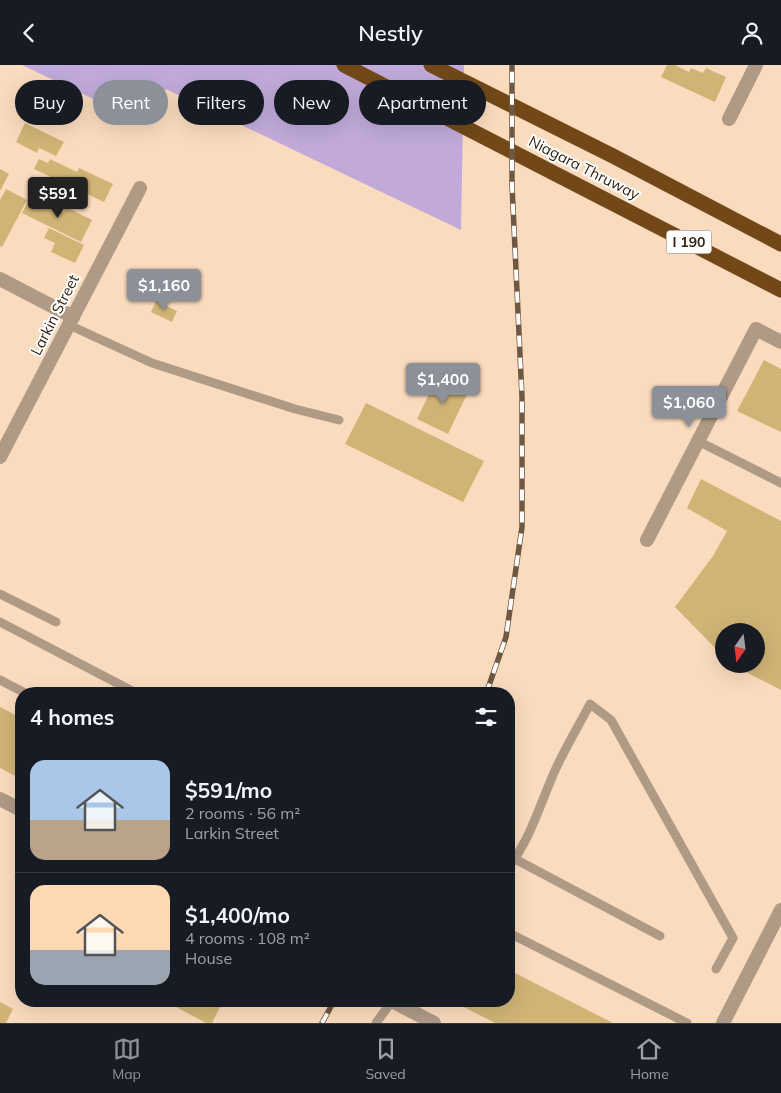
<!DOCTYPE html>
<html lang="en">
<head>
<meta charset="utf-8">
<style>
  body { margin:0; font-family:Mulish,sans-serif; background:#20242c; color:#f1f3f6; height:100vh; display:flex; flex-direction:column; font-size:19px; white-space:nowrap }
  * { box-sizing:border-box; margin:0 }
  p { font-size:16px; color:#9ea1a6 }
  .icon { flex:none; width:28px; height:28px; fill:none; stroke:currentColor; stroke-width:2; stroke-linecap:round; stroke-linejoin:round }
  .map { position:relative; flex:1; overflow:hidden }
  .side { position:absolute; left:15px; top:622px; width:500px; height:320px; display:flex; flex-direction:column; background:#171b24; border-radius:20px; box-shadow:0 5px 20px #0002 }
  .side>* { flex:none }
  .guide { position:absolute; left:15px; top:15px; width:500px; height:45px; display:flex; gap:10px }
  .needle { width:32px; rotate:194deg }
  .fabs { position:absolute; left:715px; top:558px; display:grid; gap:10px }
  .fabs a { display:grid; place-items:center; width:50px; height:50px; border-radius:50%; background:#171b24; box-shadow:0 5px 20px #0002; font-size:25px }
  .price { position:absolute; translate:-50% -42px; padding:0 11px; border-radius:5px; background:#8c9099; color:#fff; font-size:16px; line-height:32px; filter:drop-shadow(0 1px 2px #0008) }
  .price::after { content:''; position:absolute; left:50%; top:30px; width:15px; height:11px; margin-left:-8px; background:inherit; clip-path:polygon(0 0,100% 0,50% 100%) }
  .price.current { background:#222; color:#fff }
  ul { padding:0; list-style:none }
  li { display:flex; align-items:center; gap:15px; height:125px; padding:0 15px }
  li+li { border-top:1px solid #363941 }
  li span { display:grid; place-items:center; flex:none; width:140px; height:100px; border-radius:15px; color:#555 }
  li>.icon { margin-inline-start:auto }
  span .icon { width:60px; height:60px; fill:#fffc; stroke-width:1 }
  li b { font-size:21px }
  h2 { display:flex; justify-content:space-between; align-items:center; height:60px; padding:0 15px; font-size:21px }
  .pill { padding:0 18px; border-radius:22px; background:#171b24; box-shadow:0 5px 20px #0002; font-size:18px; line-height:45px }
  .pill.current { background:#8c9099; color:#fff }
  header { display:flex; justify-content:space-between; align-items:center; height:65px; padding:0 15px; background:#171b24; font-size:22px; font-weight:600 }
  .dock { display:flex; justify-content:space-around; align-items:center; height:70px; border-top:1px solid #363941; background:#171b24; font-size:14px; color:#9ea1a6 }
  .dock a { display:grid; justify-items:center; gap:2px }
  .dock .current { color:#8c9099 }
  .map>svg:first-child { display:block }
  .green { fill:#c1aada }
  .building { fill:#d0b476 }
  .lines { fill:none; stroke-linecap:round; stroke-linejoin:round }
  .service { stroke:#af9a86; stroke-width:9 }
  .minor { stroke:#af9a86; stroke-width:14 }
  .tertiary { stroke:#af9a86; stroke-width:14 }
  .motorway { stroke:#724818; stroke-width:15 }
  .rail-casing { stroke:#6f5841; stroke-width:5.5 }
  .rail { stroke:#fff; stroke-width:4; stroke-dasharray:11; stroke-linecap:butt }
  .labels { text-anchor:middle; stroke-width:4; stroke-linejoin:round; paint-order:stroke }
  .shield { fill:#fff; stroke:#726556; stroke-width:1 }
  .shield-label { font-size:14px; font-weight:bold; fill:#36230e }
  .street-label { font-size:15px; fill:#36230e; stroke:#fff }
</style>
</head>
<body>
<header><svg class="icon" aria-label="back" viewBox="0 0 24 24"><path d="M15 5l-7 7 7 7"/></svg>Nestly<svg class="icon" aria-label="person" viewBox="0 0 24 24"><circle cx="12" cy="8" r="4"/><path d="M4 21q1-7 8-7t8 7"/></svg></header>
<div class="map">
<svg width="781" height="958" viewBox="0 0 781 958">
  <rect width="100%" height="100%" fill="#fadbbe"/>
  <!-- green -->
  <path class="green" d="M22,0H464L461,165L166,24L146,59Z"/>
  <!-- building -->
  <g class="building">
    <path d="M667,0H675L689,7L691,3L703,8L706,3L726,12L715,37L661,12Z"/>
    <path d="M25,58L64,77L56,91L39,83L37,88L16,77Z"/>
    <path d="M39,94L48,98L50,94L77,107L79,103L113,119L104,137L34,104Z"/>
    <path d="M0,104L9,109L0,126Z"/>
    <path d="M6,124L27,135L2,182L0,181V135Z"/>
    <path d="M31,131L63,147L66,142L92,155L81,177L22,148Z"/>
    <path d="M49,163L84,180L75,198L51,187L55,178L44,173Z"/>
    <path d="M156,236L177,246L172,257L151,247Z"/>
    <path d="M764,295L781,304V367L737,346Z"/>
    <path d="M438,311L468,327L448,369L417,354Z"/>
    <path d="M366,338L484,396L463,437L345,379Z"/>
    <path d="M701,414L781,456V625L730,599H756V566H724V592L675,542L713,491L727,466L687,443Z"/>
    <path d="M0,642L21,653V714L0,703Z"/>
    <path d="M509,905L613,958H495L456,938L457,936H509Z"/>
    <path d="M165,936H223L212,958H206Z"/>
    <path d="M0,937L13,944L6,958H0Z"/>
  </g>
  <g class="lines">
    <!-- service -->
    <g class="service">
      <path d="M69,260L152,298L295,344L339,355"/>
      <path d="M698,376L781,418"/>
      <path d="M0,529L56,557"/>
      <path d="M0,557L138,629"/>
      <path d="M0,615L27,629"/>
      <path d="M515,794L660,871"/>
      <path d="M509,801C532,773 543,729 559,697C569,677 580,658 590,639L611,655L733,873L716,904"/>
      <path d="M509,868L687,958"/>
      <path d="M376,958L392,936"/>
    </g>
    <!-- minor -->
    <g class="minor">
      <path d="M729,54L756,0"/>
      <path d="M0,214L73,252"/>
      <path d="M0,392L140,123"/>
      <path d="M647,475L756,264L781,277"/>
    </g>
    <!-- tertiary -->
    <g class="tertiary">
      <path d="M0,734L21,745"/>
      <path d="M392,936L434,958"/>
      <path d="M723,958L781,845"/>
    </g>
    <!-- motorway -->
    <g class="motorway">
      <path d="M344,0L781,225"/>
      <path d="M431,0L613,91L781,179"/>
    </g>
    <!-- rail casing -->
    <g class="rail-casing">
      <g id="rail">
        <path d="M486,629L506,572L522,462V332L512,120V0"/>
        <path d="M322,958L334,936"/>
      </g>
    </g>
    <!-- rail -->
    <use href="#rail" class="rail"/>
  </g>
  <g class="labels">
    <!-- shield labels -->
    <rect class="shield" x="666.5" y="165.5" width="45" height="23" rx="4"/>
    <g class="shield-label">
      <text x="689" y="182">I 190</text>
    </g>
    <!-- street labels -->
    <g class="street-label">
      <text transform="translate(584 103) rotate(27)" y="5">Niagara Thruway</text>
      <text transform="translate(55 250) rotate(-63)" y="5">Larkin Street</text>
    </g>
  </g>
</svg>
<div class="fabs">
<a><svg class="needle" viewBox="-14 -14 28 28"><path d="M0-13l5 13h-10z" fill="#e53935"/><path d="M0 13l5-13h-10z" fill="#9ea1a6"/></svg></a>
</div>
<b class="price current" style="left:58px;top:154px">$591</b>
<b class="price" style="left:164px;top:246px">$1,160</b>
<b class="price" style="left:443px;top:340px">$1,400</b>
<b class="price" style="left:689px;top:363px">$1,060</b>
<div class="guide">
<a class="pill">Buy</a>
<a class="pill current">Rent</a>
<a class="pill">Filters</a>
<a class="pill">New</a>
<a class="pill">Apartment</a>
</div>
<section class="side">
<h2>4 homes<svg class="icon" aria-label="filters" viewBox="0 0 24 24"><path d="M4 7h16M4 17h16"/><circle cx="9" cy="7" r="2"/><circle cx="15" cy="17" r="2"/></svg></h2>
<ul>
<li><span style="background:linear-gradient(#a9c7e8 60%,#b9a48a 0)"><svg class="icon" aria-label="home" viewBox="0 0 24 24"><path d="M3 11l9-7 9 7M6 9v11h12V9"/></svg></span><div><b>$591/mo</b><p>2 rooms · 56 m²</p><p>Larkin Street</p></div></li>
<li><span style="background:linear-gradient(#ffd9b3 65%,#9aa5b1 0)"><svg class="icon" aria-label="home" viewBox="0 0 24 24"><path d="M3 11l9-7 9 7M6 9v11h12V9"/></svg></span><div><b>$1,400/mo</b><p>4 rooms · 108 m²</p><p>House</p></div></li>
</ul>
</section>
</div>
<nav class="dock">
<a class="current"><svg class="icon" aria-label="map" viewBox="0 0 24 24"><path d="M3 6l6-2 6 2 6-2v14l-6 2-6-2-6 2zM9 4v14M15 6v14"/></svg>Map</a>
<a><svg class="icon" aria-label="saved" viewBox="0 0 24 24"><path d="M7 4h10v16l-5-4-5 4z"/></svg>Saved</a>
<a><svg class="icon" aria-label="home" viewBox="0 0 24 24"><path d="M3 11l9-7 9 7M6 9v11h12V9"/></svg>Home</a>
</nav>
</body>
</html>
